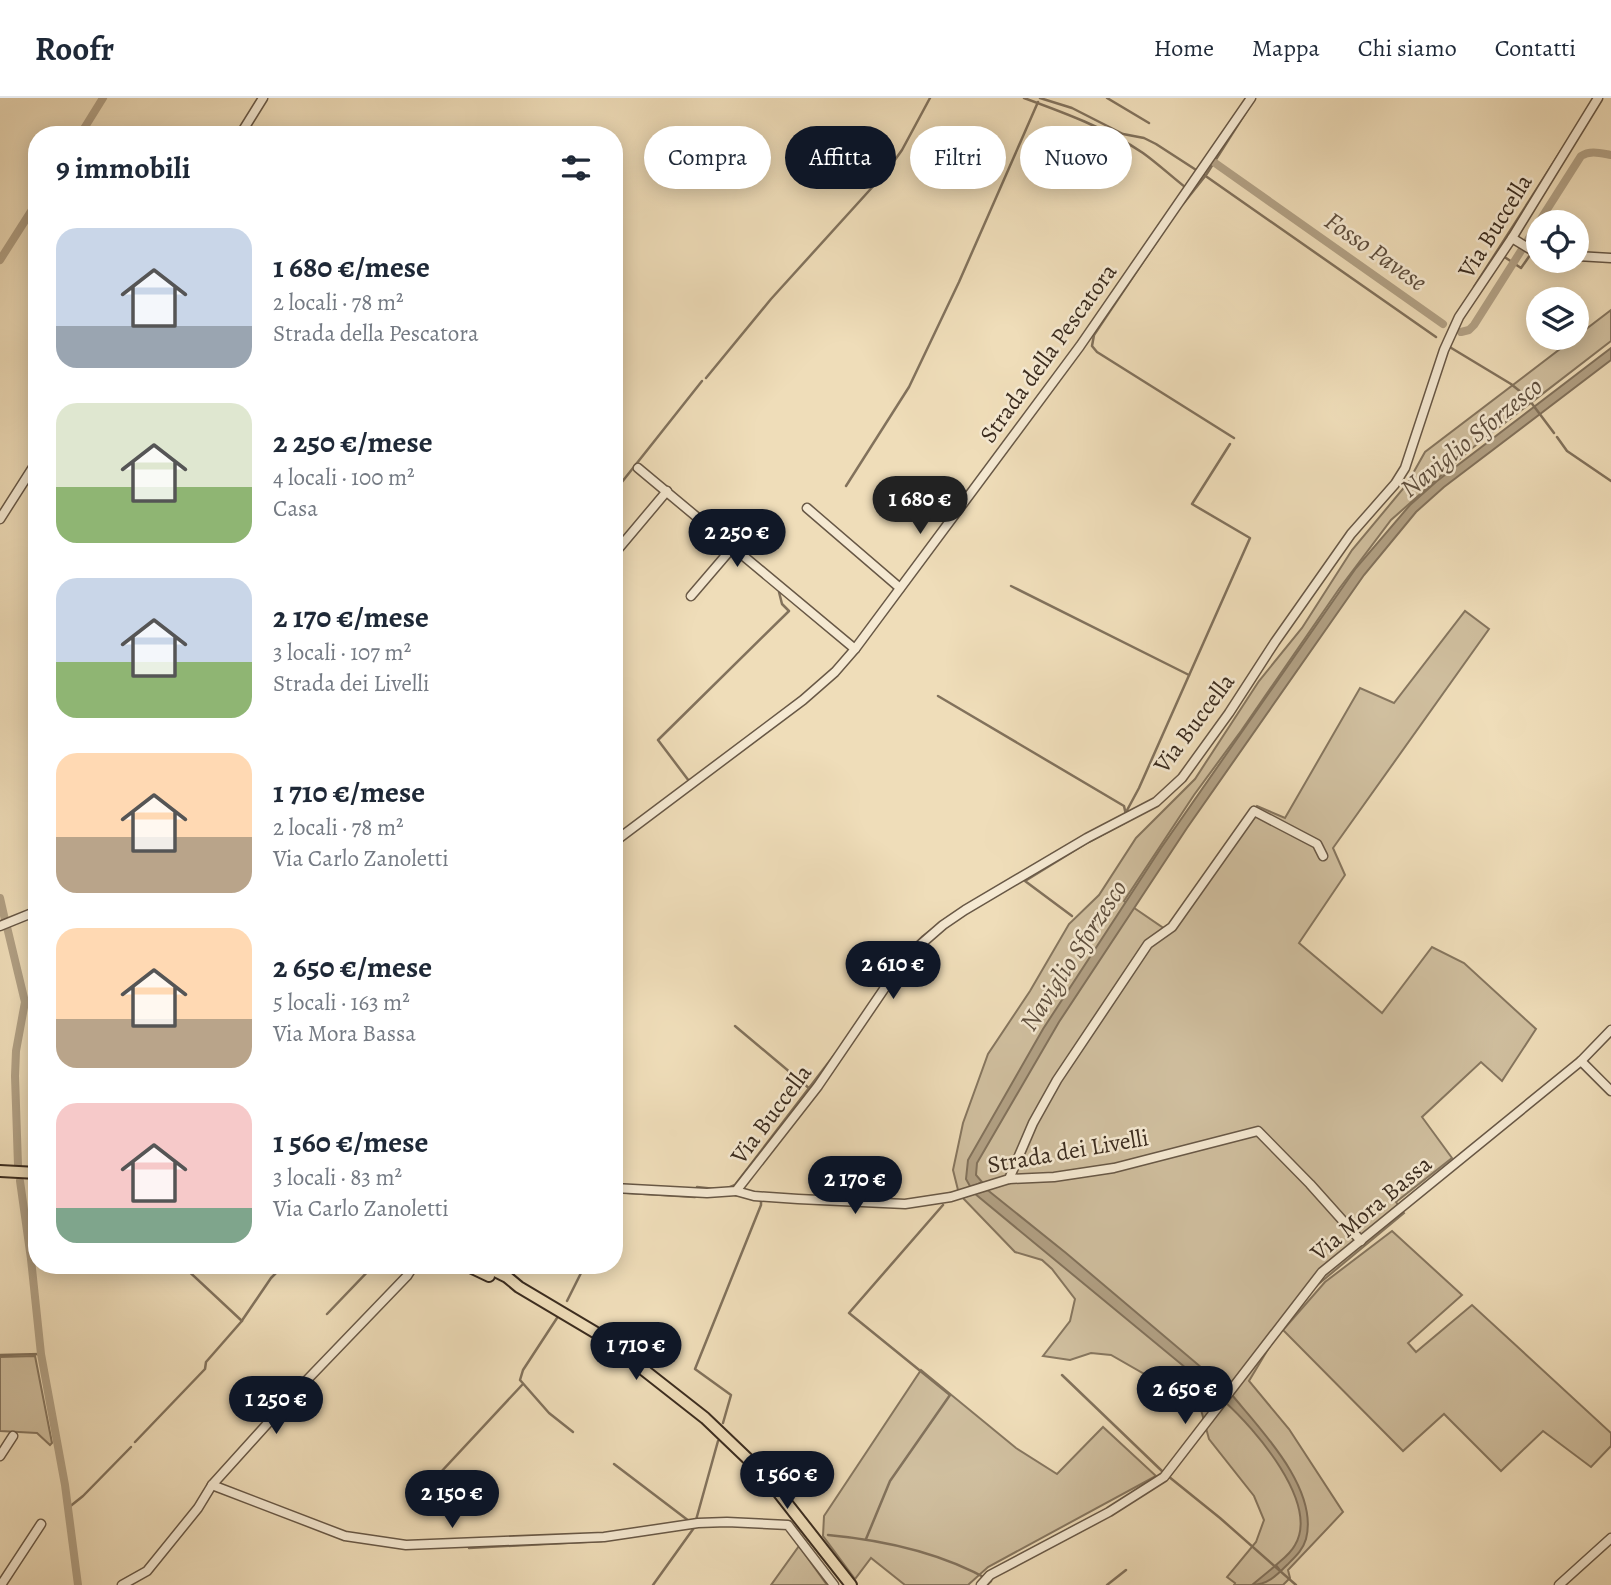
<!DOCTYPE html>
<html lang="it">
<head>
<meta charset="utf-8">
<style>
  body { margin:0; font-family:Alegreya,serif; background:#f2f2f3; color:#1f2937; height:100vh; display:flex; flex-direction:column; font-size:26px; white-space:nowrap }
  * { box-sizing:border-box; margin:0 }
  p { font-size:23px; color:#747a83 }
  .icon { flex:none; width:38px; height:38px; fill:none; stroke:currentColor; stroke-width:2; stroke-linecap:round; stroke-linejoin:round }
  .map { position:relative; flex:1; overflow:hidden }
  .side { position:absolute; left:28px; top:28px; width:595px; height:1148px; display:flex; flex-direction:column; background:#fff; border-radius:28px; box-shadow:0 4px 18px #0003 }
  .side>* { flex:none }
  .top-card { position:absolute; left:644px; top:28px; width:665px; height:63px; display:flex; gap:14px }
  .fabs { position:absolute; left:1526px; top:112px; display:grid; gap:14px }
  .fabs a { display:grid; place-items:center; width:63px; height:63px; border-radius:50%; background:#fff; box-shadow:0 4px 18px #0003; font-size:35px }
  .price { position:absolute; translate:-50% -60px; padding:0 16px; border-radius:24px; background:#111827; color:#fff; font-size:23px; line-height:46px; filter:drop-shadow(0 2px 4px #0008) }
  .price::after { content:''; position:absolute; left:50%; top:42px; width:21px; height:16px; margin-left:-10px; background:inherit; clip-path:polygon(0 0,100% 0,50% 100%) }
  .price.selected { background:#222; color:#fff }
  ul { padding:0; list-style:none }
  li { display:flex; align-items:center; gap:21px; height:175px; padding:0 28px }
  li span { display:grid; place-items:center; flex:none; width:196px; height:140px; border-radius:21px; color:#555 }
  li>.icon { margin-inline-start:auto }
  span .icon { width:84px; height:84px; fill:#fffc; stroke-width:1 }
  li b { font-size:30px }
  h2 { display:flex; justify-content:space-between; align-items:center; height:84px; padding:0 28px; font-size:30px }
  .chip { padding:0 24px; border-radius:32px; background:#fff; box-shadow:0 4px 18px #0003; font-size:24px; line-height:63px }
  .chip.selected { background:#111827; color:#fff }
  header { display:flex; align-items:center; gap:42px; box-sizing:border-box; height:98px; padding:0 35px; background:#fff; border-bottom:2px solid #e0e1e3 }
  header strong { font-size:33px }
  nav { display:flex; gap:38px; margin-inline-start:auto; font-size:24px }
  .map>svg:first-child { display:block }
  .green { fill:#d0bf9f; stroke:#86765f; stroke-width:2 }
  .water { fill:#b2a185; stroke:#82725c; stroke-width:2 }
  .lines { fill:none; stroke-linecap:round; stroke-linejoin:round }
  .stream { stroke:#82725c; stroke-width:2.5 }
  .canal { stroke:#b2a185; stroke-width:8 }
  .minor-casing { stroke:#685846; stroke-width:11 }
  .major-casing { stroke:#3b2c1f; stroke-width:14 }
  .minor { stroke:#f5e9d2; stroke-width:8 }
  .major { stroke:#efddb9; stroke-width:10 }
  .labels { text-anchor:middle; stroke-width:5; stroke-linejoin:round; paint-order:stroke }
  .street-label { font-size:24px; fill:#3b2c1f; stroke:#f5e9d2 }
  .water-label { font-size:26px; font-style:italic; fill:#5f4f3e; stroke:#f5e9d2 }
</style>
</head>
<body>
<header>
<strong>Roofr</strong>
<nav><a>Home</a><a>Mappa</a><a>Chi siamo</a><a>Contatti</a></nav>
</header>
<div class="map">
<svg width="1611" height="1487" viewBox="0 0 1611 1487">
  <rect width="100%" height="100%" fill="#efddb9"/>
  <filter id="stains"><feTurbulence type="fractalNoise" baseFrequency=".00286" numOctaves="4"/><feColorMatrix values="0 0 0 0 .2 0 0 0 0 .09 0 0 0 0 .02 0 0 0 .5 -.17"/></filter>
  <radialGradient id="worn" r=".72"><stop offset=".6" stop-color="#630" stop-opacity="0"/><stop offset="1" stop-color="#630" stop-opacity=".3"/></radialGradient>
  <!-- green -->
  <g class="green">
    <path d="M1611,212V243L1471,351L1391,422L1339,491L1241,633L1194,697L1124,803L1168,833L1257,708L1285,720L1360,590L1394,605L1465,513L1489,531L1333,750L1345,777L1299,845L1382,915L1432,849L1464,865L1536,931L1502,983L1481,964L1422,1019L1452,1060L1396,1104L1404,1115L1315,1189L1279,1233L1249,1283L1289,1331L1343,1414L1288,1472L1290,1480L1283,1487H1234L1235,1485L1227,1479L1256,1444L1264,1422L1254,1398L1209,1341L1200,1308L1111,1257L1091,1255L1070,1262L1043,1258L1070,1223L1075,1201L1052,1171L1042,1162L1015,1154L959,1096L953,1072L963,1025L988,956L1030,893L1069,826L1099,797L1136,740L1195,681L1259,583L1302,530L1352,452L1407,386L1425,354Z"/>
    <path d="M1392,1133L1462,1197L1408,1245L1416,1254L1472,1207L1611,1335V1348L1591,1369L1543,1333L1501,1373L1444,1316L1403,1353L1283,1232L1325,1184Z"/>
    <path d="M35,1258L52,1345L50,1347L37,1335L0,1333V1259Z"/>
    <path d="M921,1272L1016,1350L1057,1376L1103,1329L1156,1378L988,1469L968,1487H905L871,1460L855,1481L823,1438L824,1418Z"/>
    <path d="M799,1448L827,1487H771Z"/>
  </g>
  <!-- water -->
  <g class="water">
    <path d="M1611,250V262L1444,389L1416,414L1364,477L1187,730L1059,924L977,1065L976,1077L982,1084L971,1090L966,1081L968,1062L1043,931L1161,750L1356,470L1410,407L1437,383Z"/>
    <path d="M985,1090L1066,1155L1228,1292L1221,1299L974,1095Z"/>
    <path d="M1232,1297C1261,1332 1319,1391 1306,1441C1303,1452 1295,1459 1287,1467C1276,1478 1267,1487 1252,1487L1275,1468L1280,1472L1276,1467C1283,1461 1291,1455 1295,1447C1320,1405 1254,1330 1225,1304Z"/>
  </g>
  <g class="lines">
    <!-- stream -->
    <g class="stream">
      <path d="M1024,0C1065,15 1106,30 1143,55C1157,65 1171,78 1185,89"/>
      <path d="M1040,0L1072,10L1123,36L1144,40L1156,46L1207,79L1436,239"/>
      <path d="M1107,0L1149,25"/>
      <path d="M1183,106L1206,77L1248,11"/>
      <path d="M1159,140L1094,237L1092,248L1097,254L1234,340"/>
      <path d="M1577,151H1581"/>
      <path d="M1503,158L1521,170L1535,150L1538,148"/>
      <path d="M1474,189L1561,53"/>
      <path d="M1448,248L1511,286L1527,299L1554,335"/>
      <path d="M706,280L771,201L887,73L902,52L930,0"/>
      <path d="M1557,339L1567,353L1611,383"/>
      <path d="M846,388L909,289L959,184L1038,4"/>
      <path d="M614,394L702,283"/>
      <path d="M1011,488L1189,577"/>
      <path d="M33,521L37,524"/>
      <path d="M938,598L1124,708L1126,717"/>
      <path d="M689,683L658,642L789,513L782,506L779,494"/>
      <path d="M1125,716L1139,690L1250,440L1192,406L1230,346"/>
      <path d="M614,739L628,729"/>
      <path d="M1072,818L1025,783L1085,746L1128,723"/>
      <path d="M944,822L962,810"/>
      <path d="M901,862L922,839L939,826"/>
      <path d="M735,928L810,991"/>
      <path d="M728,1090L735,1087L835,956"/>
      <path d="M614,1094L695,1099L697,1089L715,1091"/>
      <path d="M182,1167L242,1223"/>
      <path d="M567,1203L585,1167"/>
      <path d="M327,1216L374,1167"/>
      <path d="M557,1220L523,1272L520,1282L549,1315L573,1334"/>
      <path d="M0,1257L41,1256"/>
      <path d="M1062,1277L1163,1374L1220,1420L1296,1487"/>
      <path d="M723,1325L731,1297L695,1271L761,1107V1100"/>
      <path d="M135,1344L205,1271L206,1264L241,1224L271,1180L284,1167"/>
      <path d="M614,1366L689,1423"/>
      <path d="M413,1404L522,1287"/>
      <path d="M68,1410L83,1398L131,1349"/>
      <path d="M696,1422L718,1343"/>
      <path d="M828,1437C883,1442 942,1455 991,1483L987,1487"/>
      <path d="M866,1441L890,1383L950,1297L849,1215L943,1107"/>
      <path d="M469,1450L602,1443"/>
      <path d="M653,1487L696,1427"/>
      <path d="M1107,1487L1126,1472"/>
    </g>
    <!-- canal -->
    <g class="canal">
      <path d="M80,37L103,0"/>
      <path d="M1215,65L1443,226"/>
      <path d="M1539,124L1581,58C1590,52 1600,55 1611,57"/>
      <path d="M0,162L37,104"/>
      <path d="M1461,234L1469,232L1474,227L1538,126"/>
      <path d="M0,800L5,822"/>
      <path d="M7,829L25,904L16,953L15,978L18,1067"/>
      <path d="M20,1083L31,1161L41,1256L65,1387L78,1487"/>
    </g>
    <!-- minor casing -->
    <g class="minor-casing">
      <g id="minor">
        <path d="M240,37L263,0"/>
        <path d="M1512,140L1538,156"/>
        <path d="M1577,158L1611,160"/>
        <path d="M638,370L855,551"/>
        <path d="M807,410L900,490"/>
        <path d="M0,421L37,363"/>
        <path d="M614,456L667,393"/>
        <path d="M691,498L733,449"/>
        <path d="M614,744L803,602L835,574L855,551L1080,248L1251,0"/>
        <path d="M0,828L37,813"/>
        <path d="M1581,963L1611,993"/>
        <path d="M1009,1081L1033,1025L1057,982L1148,846L1172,829L1254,713L1317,746L1323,758"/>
        <path d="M614,1090L707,1095L736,1093L818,988L899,869L920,847L943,827L965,812L1087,740L1156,704L1182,680L1229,615L1275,544L1351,436L1395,386L1405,370L1444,252L1459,219L1512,140L1598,0"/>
        <path d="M736,1093L754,1098L798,1101L905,1106L951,1099L1009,1081L1054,1079L1114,1070L1258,1033L1310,1086L1361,1143"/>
        <path d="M0,1358L13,1338"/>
        <path d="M212,1387L345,1438L406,1447L604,1439L698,1425L727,1424L788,1427L834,1487"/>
        <path d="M1,1487L41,1426"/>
        <path d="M122,1487L147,1473L198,1410L212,1387L305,1284L407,1178L414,1167"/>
        <path d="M981,1487L990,1477L1109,1414L1164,1379L1322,1174L1581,963L1611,932"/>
        <path d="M1559,1487L1611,1440"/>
      </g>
    </g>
    <!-- major casing -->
    <g class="major-casing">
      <g id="major">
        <path d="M0,1073L37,1075"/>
        <path d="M466,1167L489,1178"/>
        <path d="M483,1167L507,1179L519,1189L598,1236L705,1320L750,1363L778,1394L851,1487"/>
      </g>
    </g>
    <!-- minor -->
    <use href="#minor" class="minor"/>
    <!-- major -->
    <use href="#major" class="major"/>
  </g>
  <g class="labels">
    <!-- street labels -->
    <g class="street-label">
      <text transform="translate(1495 128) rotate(-58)" y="8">Via Buccella</text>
      <text transform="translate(1048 255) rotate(-54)" y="8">Strada della Pescatora</text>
      <text transform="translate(1194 625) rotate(-53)" y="8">Via Buccella</text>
      <text transform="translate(771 1016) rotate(-53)" y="8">Via Buccella</text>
      <text transform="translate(1068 1053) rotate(-10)" y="8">Strada dei Livelli</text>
      <text transform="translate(1371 1110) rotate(-40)" y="8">Via Mora Bassa</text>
    </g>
    <!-- water labels -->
    <g class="water-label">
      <text transform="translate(1376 153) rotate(35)" y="9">Fosso Pavese</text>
      <text transform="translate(1471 339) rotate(-39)" y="9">Naviglio Sforzesco</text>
      <text transform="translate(1073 857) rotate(-57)" y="9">Naviglio Sforzesco</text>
    </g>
  </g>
  <rect width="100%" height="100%" filter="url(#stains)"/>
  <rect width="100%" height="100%" fill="url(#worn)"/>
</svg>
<div class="fabs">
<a><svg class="icon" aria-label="locate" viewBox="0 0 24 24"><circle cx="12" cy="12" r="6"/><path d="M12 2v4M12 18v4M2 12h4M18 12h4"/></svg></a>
<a><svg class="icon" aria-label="layers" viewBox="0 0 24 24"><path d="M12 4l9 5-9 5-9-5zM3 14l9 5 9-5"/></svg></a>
</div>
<b class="price selected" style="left:920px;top:438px">1 680 €</b>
<b class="price" style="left:737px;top:471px">2 250 €</b>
<b class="price" style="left:893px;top:903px">2 610 €</b>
<b class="price" style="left:855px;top:1118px">2 170 €</b>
<b class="price" style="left:636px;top:1284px">1 710 €</b>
<b class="price" style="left:1185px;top:1328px">2 650 €</b>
<b class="price" style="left:276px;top:1338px">1 250 €</b>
<b class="price" style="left:787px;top:1413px">1 560 €</b>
<b class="price" style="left:452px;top:1432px">2 150 €</b>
<div class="top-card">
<a class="chip">Compra</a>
<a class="chip selected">Affitta</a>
<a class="chip">Filtri</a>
<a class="chip">Nuovo</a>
</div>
<section class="side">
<h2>9 immobili<svg class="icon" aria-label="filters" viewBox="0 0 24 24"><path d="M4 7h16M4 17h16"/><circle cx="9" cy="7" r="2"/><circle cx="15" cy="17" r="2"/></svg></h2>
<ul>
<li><span style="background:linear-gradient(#c9d6e8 70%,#9aa5b1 0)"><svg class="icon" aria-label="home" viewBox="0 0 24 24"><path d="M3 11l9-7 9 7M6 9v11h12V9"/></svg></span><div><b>1 680 €/mese</b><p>2 locali · 78 m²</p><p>Strada della Pescatora</p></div></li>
<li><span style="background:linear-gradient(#dfe7d0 60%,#8fb573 0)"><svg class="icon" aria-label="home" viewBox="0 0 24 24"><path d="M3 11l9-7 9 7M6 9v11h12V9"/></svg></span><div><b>2 250 €/mese</b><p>4 locali · 100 m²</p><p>Casa</p></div></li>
<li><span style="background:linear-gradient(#c9d6e8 60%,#8fb573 0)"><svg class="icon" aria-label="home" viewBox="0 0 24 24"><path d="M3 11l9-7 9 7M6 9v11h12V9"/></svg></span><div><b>2 170 €/mese</b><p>3 locali · 107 m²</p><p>Strada dei Livelli</p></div></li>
<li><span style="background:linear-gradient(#ffd9b3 60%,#b9a48a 0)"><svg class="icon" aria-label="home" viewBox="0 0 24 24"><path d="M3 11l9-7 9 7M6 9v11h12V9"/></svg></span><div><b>1 710 €/mese</b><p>2 locali · 78 m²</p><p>Via Carlo Zanoletti</p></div></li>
<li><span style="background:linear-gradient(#ffd9b3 65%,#b9a48a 0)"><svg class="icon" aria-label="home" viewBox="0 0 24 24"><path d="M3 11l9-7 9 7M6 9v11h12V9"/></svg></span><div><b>2 650 €/mese</b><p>5 locali · 163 m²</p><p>Via Mora Bassa</p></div></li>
<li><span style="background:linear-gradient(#f6c9c9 75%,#7fa58c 0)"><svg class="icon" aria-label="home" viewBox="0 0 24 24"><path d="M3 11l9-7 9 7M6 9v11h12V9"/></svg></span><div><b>1 560 €/mese</b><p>3 locali · 83 m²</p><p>Via Carlo Zanoletti</p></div></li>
</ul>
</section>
</div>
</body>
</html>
